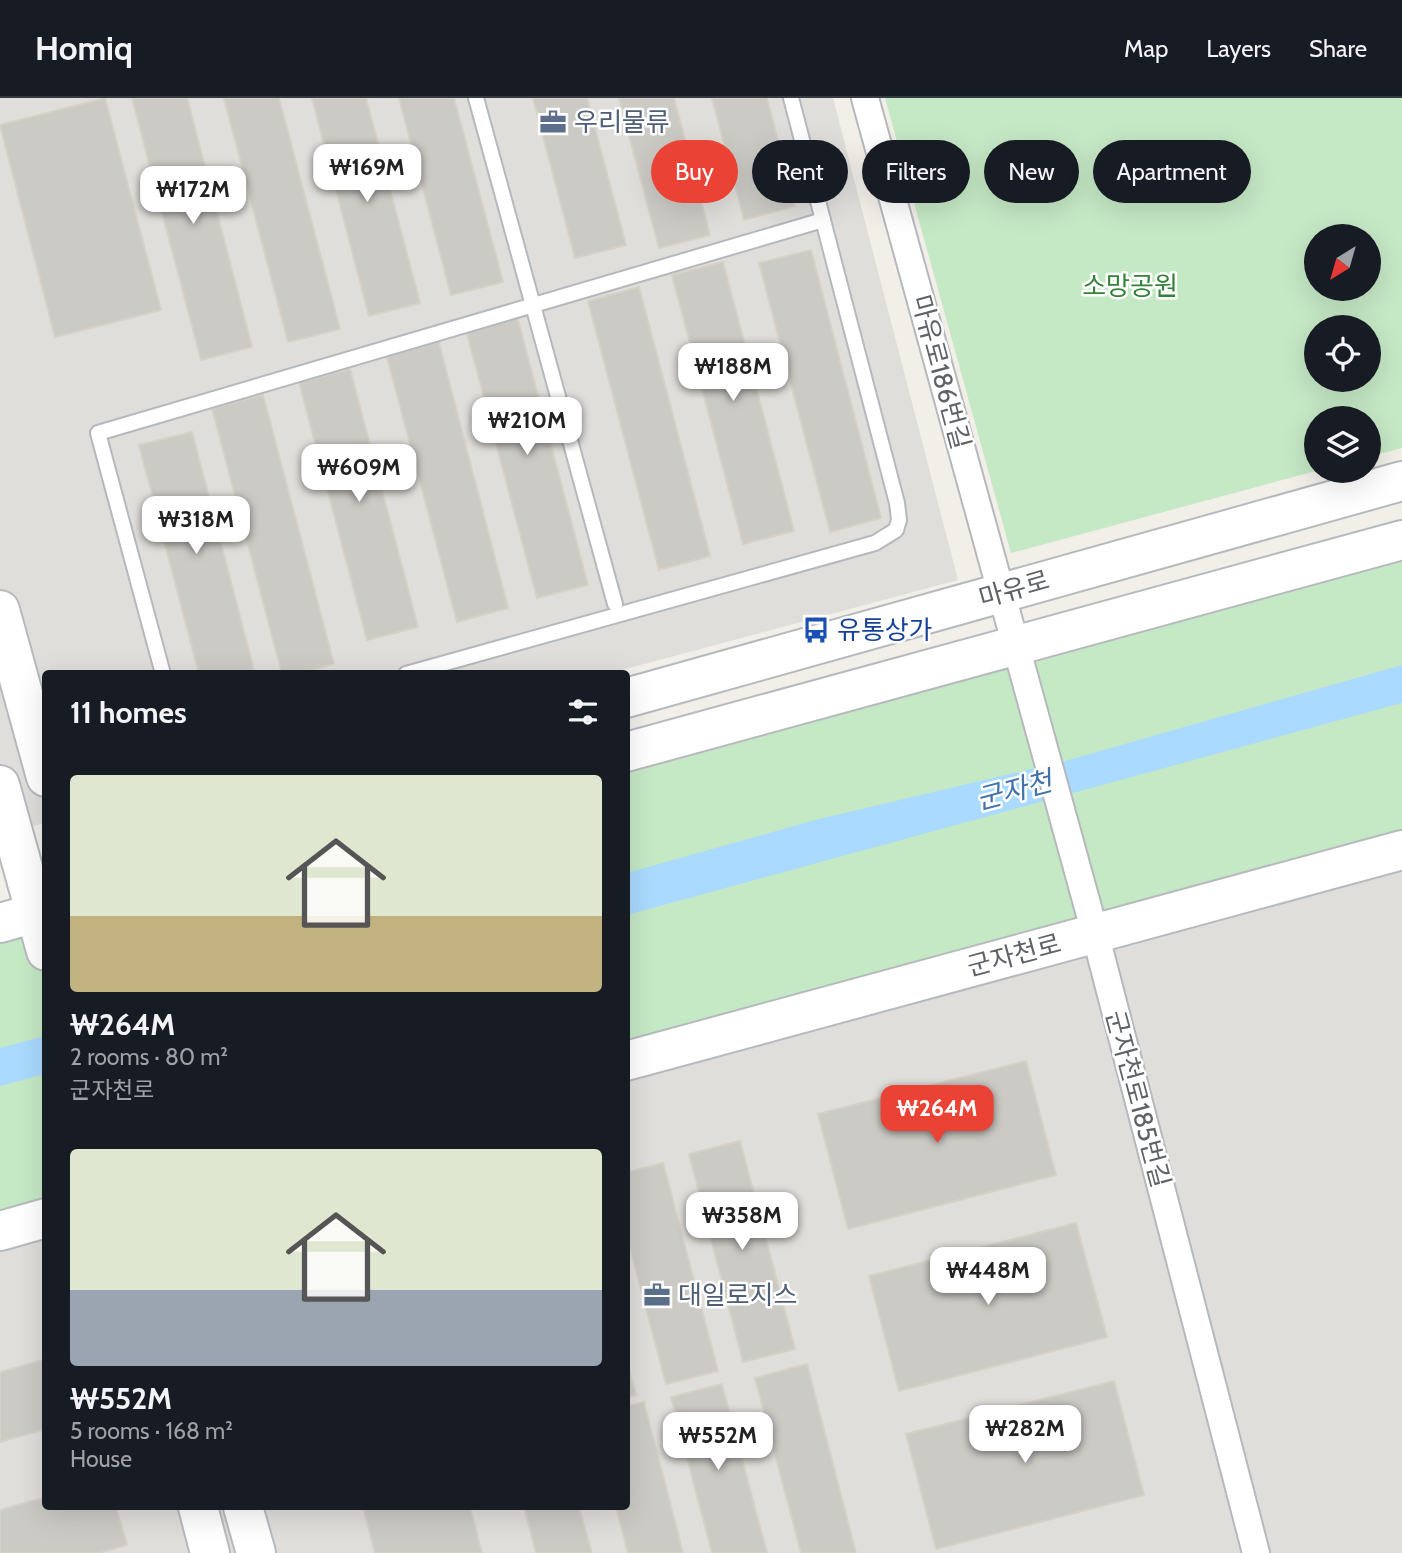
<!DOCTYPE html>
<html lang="en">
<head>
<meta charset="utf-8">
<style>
  body { margin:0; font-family:Cabin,"Noto Sans KR",sans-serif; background:#20242c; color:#f1f3f6; height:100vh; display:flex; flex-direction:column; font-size:26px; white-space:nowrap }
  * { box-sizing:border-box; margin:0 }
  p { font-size:23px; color:#9ea1a6 }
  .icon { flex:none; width:38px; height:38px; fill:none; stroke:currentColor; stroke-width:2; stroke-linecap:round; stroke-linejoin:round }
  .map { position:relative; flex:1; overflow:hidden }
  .sheet { position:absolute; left:42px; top:572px; width:588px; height:840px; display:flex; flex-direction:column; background:#171b24; border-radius:7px; box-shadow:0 7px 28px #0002 }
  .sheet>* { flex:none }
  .banner { position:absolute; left:651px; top:42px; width:646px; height:63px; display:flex; gap:14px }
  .needle { width:46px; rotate:217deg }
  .controls { position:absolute; left:1304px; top:126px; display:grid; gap:14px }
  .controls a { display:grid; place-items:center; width:77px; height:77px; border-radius:50%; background:#171b24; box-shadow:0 7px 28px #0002; font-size:35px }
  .price { position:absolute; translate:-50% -60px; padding:0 16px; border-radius:14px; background:#fff; color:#222; font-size:23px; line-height:46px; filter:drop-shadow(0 2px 4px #0008) }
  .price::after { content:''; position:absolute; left:50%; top:42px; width:21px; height:16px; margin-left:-10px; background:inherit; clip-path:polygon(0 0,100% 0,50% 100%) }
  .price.active { background:#ea4335; color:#fff }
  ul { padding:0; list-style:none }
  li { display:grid; align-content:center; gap:14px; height:371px; padding:0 28px }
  li span { display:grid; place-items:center; height:217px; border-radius:7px; color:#555 }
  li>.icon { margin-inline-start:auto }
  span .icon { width:126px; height:126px; fill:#fffc; stroke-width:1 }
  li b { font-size:30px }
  h2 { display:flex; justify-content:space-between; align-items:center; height:84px; padding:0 28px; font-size:30px }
  .pill { padding:0 24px; border-radius:32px; background:#171b24; box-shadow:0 7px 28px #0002; font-size:24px; line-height:63px }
  .pill.active { background:#ea4335; color:#fff }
  header { display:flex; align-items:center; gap:42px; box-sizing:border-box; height:98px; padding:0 35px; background:#171b24; border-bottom:2px solid #363941 }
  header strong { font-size:33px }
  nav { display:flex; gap:38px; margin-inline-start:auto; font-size:24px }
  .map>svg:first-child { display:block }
  .industrial { fill:#e0deda }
  .green { fill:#c5e8c5; fill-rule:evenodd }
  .water { fill:#aadaff }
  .building { fill:#cccac5; stroke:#d6d1c6; stroke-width:2 }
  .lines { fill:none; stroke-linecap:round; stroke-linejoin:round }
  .lane-casing { stroke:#b5b8bc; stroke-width:18 }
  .street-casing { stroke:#b5b8bc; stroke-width:30 }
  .secondary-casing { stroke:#b6babf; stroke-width:42 }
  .lane { stroke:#fff; stroke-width:14 }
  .street { stroke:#fff; stroke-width:26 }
  .secondary { stroke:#fff; stroke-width:38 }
  .labels { text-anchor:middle; stroke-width:5; stroke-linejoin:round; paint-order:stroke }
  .service-label { font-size:26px; fill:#4e5e75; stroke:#fff; text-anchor:start }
  .park-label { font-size:26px; fill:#348238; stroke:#fff }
  .street-label { font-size:26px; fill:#5f6368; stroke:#fff }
  .transit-label { font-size:26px; fill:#164399; stroke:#fff; text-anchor:start }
  .water-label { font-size:28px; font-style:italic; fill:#4174aa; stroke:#fff }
</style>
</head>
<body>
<header>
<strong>Homiq</strong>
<nav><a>Map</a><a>Layers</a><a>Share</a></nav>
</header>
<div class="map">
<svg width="1402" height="1455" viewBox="0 0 1402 1455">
  <rect width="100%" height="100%" fill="#f1efe8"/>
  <!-- industrial -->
  <g class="industrial">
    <path d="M0,0H833L958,482L607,576H46L45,725L0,737Z"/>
    <path d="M1402,759V1455H0V1143L45,1131L46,1409H626L627,971Z"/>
  </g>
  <!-- green -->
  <g class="green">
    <path d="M885,0H1402V350L1369,359L1368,320H1316V373L1011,455ZM1316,138H1368V191H1316ZM1368,229V282H1316V229Z"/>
    <path d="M1402,441V752L627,963V652Z"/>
    <path d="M45,809V1120L0,1133V822Z"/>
  </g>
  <!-- water -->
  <g class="water">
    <path d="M1402,567V605L627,817V775L815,722L1065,663Z"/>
    <path d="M45,938V976L0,988V950Z"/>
  </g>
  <!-- building -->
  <g class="building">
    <path d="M105,0L161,212L55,239L0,27Z"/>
    <path d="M132,0H187L252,249L201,262Z"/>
    <path d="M224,0H279L340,231L288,244Z"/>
    <path d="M312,0H366L420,205L369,218Z"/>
    <path d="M399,0H454L503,184L451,197Z"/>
    <path d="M533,0H587L626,147L575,160Z"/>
    <path d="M619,0H674L710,137L659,150Z"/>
    <path d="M712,0H767L795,108L744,122Z"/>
    <path d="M811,152L881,420L830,434L759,165Z"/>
    <path d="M723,164L794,433L743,446L672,177Z"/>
    <path d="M639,189L710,458L659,472L588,203Z"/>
    <path d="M517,218L588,487L537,500L466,232Z"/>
    <path d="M438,241L508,510L457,524L386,255Z"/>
    <path d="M350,271L418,529L367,542L299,284Z"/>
    <path d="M263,297L334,566L297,576H282L212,310Z"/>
    <path d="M192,334L254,572L241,576H199L139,347Z"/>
    <path d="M1026,963L1056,1077L848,1131L818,1016Z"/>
    <path d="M740,1043L795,1251L743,1264L689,1056Z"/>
    <path d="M663,1065L718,1273L666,1286L626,1135V1074Z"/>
    <path d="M1076,1125L1107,1239L899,1293L869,1178Z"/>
    <path d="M46,1261V1331L0,1344V1274Z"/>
    <path d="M626,1261L636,1297L626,1300Z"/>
    <path d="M807,1266L856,1455H801L755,1280Z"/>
    <path d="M1114,1283L1144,1397L936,1451L906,1336Z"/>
    <path d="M722,1286L767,1455H712L671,1299Z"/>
    <path d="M644,1304L683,1455H628L616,1409H626V1308Z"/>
    <path d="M46,1399V1409H116L127,1447L99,1455H0V1412Z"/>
    <path d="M363,1409H470L482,1455H375Z"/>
    <path d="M524,1409H579L592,1455H536Z"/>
  </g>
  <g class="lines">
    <!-- lane casing -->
    <g class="lane-casing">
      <g id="lane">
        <path d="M476,0L615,506"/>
        <path d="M163,576L98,335L823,122"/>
        <path d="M406,576L875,445L896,432L899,422L897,405L791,0"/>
      </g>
    </g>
    <!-- street casing -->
    <g class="street-casing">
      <path id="street" d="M865,0L1095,835L1256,1455"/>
    </g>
    <!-- secondary casing -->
    <g class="secondary-casing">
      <g id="secondary">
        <path d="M0,512L46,679"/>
        <path d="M626,600L1402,383"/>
        <path d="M626,654L1402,442"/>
        <path d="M0,687L46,853"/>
        <path d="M0,825L46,812"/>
        <path d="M626,963L1402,752"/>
        <path d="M0,1133L46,1120"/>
        <path d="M198,1409L210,1455"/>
        <path d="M243,1409L256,1455"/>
      </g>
    </g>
    <!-- lane -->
    <use href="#lane" class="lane"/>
    <!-- street -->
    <use href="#street" class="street"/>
    <!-- secondary -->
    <use href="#secondary" class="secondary"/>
  </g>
  <!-- icons -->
  <defs>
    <g id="office-bare" transform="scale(2.1)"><path d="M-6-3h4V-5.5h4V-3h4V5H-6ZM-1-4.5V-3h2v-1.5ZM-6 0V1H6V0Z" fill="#5c6f8a" stroke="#fff" stroke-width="2.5" paint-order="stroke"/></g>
    <g id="bus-bare" transform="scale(2.1)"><path d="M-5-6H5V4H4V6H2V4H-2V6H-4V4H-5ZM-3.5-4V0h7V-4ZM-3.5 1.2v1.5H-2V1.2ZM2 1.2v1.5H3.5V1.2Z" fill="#1a4fb4" stroke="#fff" stroke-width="2.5" paint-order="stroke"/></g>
  </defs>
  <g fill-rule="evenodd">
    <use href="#office-bare" x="553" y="24"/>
    <use href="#bus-bare" x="816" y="532"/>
    <use href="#office-bare" x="657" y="1197"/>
  </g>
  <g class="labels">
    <!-- service labels -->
    <g class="service-label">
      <text x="574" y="33">우리물류</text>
      <text x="678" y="1206">대일로지스</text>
    </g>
    <!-- park labels -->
    <g class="park-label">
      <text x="1130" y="197">소망공원</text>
    </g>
    <!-- street labels -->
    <g class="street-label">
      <text transform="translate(941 274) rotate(75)" y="9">마유로186번길</text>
      <text transform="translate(1014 491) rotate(-16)" y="9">마유로</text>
      <text transform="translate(1014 857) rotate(-15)" y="9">군자천로</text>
      <text transform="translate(1138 1001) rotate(75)" y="9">군자천로185번길</text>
    </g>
    <!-- transit labels -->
    <g class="transit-label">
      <text x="837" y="541">유통상가</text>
    </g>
    <!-- water labels -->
    <g class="water-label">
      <text transform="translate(1014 692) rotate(-15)" y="10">군자천</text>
    </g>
  </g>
</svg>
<div class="controls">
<a><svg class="needle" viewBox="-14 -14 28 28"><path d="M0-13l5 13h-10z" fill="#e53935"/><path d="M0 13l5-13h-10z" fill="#9ea1a6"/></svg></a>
<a><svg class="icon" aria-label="locate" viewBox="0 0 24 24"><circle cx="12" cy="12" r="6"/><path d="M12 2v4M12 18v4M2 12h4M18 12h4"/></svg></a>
<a><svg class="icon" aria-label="layers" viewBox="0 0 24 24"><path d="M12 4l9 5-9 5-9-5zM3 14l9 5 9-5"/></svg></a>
</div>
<b class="price" style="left:367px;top:106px">₩169M</b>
<b class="price" style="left:193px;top:128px">₩172M</b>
<b class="price" style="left:733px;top:305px">₩188M</b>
<b class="price" style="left:527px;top:359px">₩210M</b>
<b class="price" style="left:359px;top:406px">₩609M</b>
<b class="price" style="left:196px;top:458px">₩318M</b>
<b class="price active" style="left:937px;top:1047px">₩264M</b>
<b class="price" style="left:742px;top:1154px">₩358M</b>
<b class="price" style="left:988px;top:1209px">₩448M</b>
<b class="price" style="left:1025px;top:1367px">₩282M</b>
<b class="price" style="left:718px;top:1374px">₩552M</b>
<div class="banner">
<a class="pill active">Buy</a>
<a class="pill">Rent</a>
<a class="pill">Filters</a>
<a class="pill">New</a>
<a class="pill">Apartment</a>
</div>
<section class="sheet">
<h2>11 homes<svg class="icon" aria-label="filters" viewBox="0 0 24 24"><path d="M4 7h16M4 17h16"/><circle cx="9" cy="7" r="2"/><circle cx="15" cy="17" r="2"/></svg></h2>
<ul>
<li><span style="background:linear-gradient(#dfe7d0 65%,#c2b280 0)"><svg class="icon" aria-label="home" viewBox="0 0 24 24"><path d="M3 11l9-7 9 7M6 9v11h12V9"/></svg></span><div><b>₩264M</b><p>2 rooms · 80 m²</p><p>군자천로</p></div></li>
<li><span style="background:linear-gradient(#dfe7d0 65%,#9aa5b1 0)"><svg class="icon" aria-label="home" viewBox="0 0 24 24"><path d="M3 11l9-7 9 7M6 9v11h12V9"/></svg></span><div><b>₩552M</b><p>5 rooms · 168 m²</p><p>House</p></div></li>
</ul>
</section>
</div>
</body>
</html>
